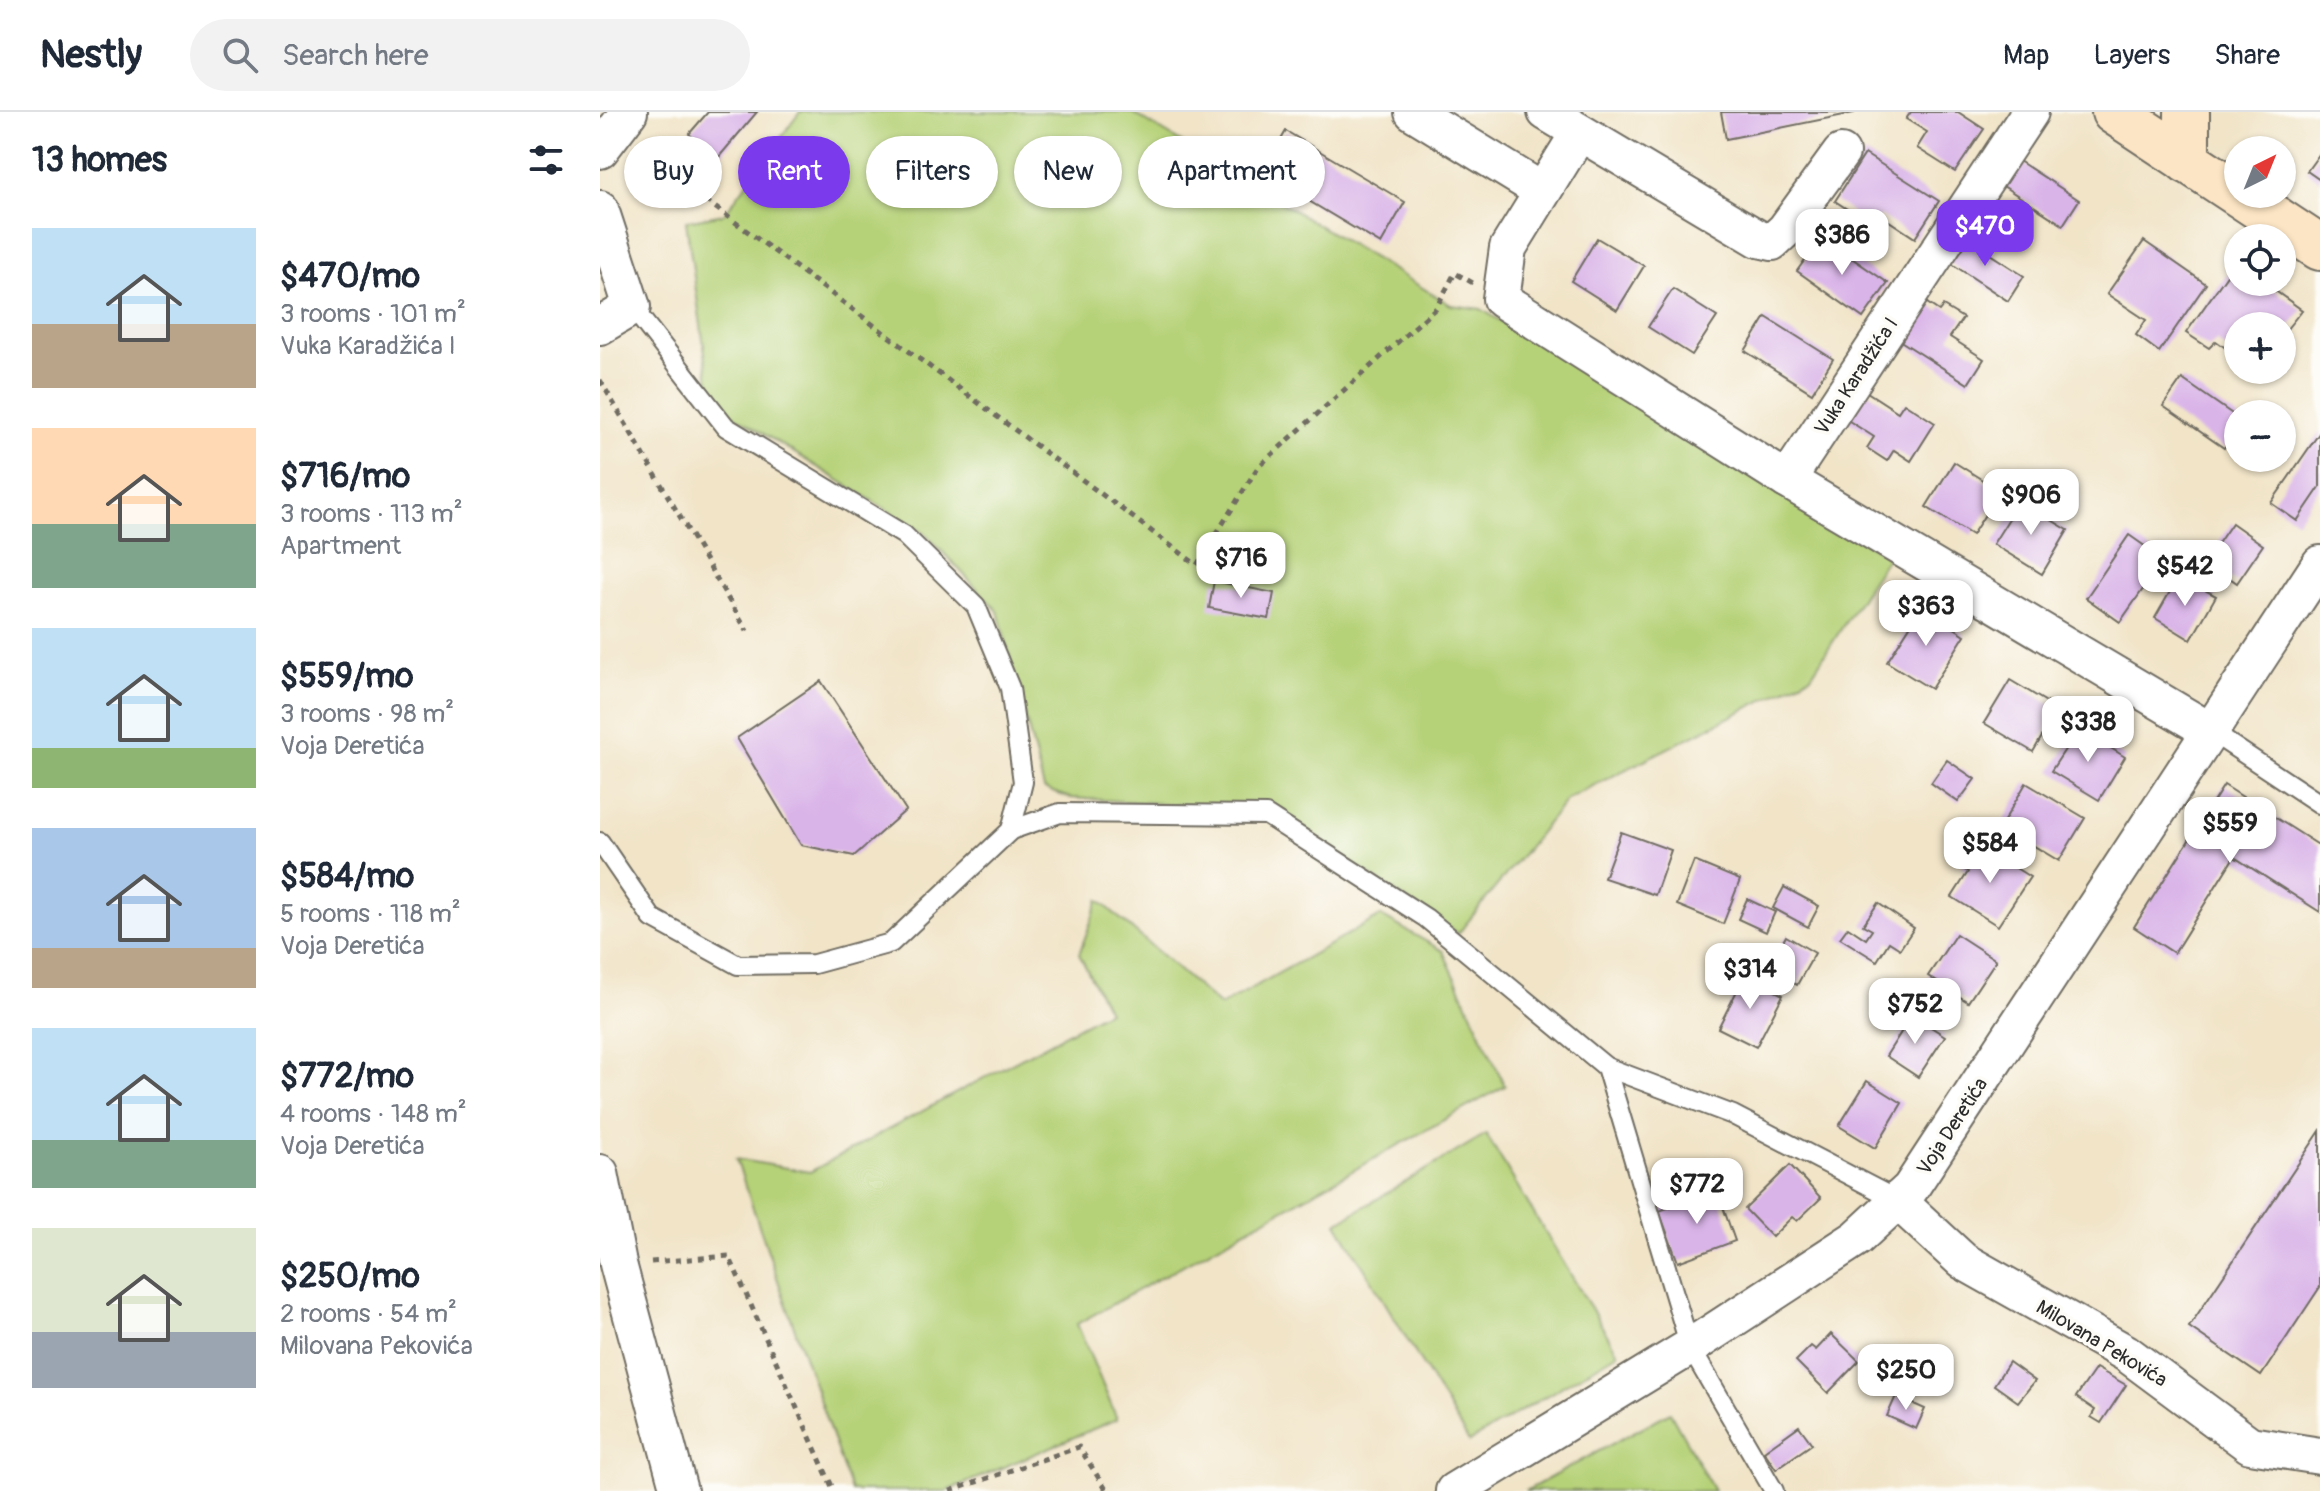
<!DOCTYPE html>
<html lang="en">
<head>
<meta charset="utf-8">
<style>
  body { margin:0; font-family:Pangolin,sans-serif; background:#f2f2f3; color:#1f2937; height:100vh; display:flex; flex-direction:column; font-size:30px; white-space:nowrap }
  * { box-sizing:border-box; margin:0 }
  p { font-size:26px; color:#747a83 }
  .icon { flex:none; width:44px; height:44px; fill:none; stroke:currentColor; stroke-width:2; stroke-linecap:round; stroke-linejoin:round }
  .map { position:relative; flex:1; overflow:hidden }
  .sheet { display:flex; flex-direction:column; background:#fff; width:600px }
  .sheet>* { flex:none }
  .hud { position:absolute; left:24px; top:24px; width:760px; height:72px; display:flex; gap:16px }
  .needle { width:52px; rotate:43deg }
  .controls { position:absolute; left:1624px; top:24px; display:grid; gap:16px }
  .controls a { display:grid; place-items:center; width:72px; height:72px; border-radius:50%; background:#fff; box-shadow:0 2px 6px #0004; font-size:40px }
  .price { position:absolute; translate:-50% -68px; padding:0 18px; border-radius:16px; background:#fff; color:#222; font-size:26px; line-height:52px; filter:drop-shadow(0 2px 4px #0008) }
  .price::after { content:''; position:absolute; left:50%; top:48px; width:24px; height:18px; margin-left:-12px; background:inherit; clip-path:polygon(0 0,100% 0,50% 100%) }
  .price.selected { background:#7c3aed; color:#fff }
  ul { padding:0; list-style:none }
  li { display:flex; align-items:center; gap:24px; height:200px; padding:0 32px }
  li span { display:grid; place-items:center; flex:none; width:224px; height:160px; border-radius:0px; color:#555 }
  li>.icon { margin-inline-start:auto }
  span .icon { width:96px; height:96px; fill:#fffc; stroke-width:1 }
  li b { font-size:34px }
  h2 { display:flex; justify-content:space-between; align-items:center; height:96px; padding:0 32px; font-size:34px }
  .pill { padding:0 28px; border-radius:36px; background:#fff; box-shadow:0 2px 6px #0004; font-size:28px; line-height:72px }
  .pill.selected { background:#7c3aed; color:#fff }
  header { display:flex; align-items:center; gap:48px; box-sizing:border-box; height:112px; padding:0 40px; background:#fff; border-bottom:2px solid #e0e1e3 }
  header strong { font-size:38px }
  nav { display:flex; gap:44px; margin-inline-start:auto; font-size:28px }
  .search { width:560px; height:72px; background:#f2f2f3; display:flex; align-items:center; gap:20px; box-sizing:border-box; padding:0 28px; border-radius:44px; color:#747a83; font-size:30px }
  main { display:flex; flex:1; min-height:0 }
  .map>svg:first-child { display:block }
  .green { fill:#b6d278; stroke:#707e52; stroke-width:2 }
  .building { fill:#d9b4e8 }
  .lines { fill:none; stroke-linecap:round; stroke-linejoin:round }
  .lane-casing { stroke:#706c62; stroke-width:22 }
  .street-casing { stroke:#706c62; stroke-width:40 }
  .secondary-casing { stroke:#706c62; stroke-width:48 }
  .path { stroke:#706c62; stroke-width:5; stroke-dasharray:6 6; stroke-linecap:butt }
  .lane { stroke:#fff; stroke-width:18 }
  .street { stroke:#fff; stroke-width:36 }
  .secondary { stroke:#fce5c4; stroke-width:44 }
  .labels { text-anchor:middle; stroke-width:7; stroke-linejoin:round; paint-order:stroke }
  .street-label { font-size:20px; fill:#2b2b2b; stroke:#fdfcf7 }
</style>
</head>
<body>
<header>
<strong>Nestly</strong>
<div class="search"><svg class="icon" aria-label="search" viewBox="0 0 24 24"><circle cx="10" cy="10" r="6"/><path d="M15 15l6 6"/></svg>Search here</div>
<nav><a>Map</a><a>Layers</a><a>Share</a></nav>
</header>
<main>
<section class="sheet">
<h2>13 homes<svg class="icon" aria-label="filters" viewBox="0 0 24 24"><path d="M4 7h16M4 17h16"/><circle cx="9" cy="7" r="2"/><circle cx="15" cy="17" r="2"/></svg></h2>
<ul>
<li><span style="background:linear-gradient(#bfe0f5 60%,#b9a48a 0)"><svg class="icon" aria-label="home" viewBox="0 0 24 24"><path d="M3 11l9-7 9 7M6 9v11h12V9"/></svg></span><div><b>$470/mo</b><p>3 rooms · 101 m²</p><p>Vuka Karadžića I</p></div></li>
<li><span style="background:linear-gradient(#ffd9b3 60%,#7fa58c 0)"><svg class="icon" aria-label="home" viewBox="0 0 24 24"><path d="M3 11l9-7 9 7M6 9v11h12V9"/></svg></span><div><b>$716/mo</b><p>3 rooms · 113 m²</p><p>Apartment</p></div></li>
<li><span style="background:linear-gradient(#bfe0f5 75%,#8fb573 0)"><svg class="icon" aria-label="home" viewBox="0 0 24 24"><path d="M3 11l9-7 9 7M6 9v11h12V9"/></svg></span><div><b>$559/mo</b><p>3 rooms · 98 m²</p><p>Voja Deretića</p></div></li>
<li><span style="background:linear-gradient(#a9c7e8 75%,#b9a48a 0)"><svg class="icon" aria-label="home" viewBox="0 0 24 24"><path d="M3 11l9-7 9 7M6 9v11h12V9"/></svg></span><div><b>$584/mo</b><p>5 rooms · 118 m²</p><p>Voja Deretića</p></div></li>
<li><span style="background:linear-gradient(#bfe0f5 70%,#7fa58c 0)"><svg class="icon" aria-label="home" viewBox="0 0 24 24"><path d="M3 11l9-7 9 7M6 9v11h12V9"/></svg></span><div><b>$772/mo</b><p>4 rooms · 148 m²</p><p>Voja Deretića</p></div></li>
<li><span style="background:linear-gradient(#dfe7d0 65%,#9aa5b1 0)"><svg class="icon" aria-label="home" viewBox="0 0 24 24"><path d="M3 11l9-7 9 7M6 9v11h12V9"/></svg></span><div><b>$250/mo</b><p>2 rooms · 54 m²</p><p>Milovana Pekovića</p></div></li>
</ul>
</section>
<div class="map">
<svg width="1720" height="1379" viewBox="0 0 1720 1379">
  <rect width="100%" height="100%" fill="#fdfcf7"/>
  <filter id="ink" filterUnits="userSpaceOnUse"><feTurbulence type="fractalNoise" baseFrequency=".0125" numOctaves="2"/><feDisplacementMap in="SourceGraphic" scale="16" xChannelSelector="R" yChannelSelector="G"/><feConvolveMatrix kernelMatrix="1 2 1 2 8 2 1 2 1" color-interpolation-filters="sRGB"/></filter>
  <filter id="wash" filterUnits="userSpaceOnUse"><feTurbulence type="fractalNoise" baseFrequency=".006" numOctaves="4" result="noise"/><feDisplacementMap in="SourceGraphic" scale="32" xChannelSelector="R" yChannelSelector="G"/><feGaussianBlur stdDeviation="1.8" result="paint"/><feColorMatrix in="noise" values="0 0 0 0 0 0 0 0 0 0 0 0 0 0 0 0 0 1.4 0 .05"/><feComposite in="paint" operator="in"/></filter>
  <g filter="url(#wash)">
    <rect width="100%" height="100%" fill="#f1e4c7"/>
    <!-- green -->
    <g class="green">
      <path d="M200,0H531L851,193L881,197L1288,444L1211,564L967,687L858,822L672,698L470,686L444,677L398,499L326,422L112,290L86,109L124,102Z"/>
      <path d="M499,788L620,894L781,804L843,839L905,974L477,1212L517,1307L347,1379H251L136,1047L210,1060L508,899L479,842Z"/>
      <path d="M886,1022L1018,1241L869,1330L737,1111Z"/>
      <path d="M1070,1300L1114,1379H926Z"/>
    </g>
    <g id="blocks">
      <!-- building -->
      <g class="building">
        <path d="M108,0H157L118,46L89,22Z"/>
        <path d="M1121,0H1254V1L1126,27Z"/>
        <path d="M1311,0H1358L1384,17L1355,60L1317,36L1327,20L1306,7Z"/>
        <path d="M686,19L805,90L781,132L662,61Z"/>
        <path d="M1720,41V68L1707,59Z"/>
        <path d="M1265,42L1339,89L1315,126L1280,103L1273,114L1235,89Z"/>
        <path d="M1416,47L1479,88L1463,113L1400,72Z"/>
        <path d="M1362,124L1424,164L1408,189L1346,148Z"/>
        <path d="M1221,125L1288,171L1263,206L1197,159Z"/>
        <path d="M997,126L1044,154L1017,198L971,169Z"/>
        <path d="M1544,129L1606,172L1559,240L1536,223L1546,208L1507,182Z"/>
        <path d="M1636,150L1638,152V170H1663L1702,198L1682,223V214H1638V245L1616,229L1609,236L1586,221Z"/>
        <path d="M1073,177L1117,205L1092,243L1048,215Z"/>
        <path d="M1324,189L1339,199L1343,194L1363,206L1350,225L1384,247L1368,272L1299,228Z"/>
        <path d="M1166,205L1233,247L1212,281L1145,239Z"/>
        <path d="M1582,267L1638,306V316L1624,336L1563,294Z"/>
        <path d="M1264,278L1298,300L1304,291L1335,311L1311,349L1294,338L1287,349L1267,336L1274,325L1246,307Z"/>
        <path d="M1720,320V375L1697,409L1671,391Z"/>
        <path d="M1354,350L1400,379L1372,423L1326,395Z"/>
        <path d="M1420,389L1468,418L1442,462L1393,432Z"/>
        <path d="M1632,411L1663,433L1637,471L1606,449Z"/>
        <path d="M1529,423L1573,454L1557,476L1548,470L1520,510L1486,486Z"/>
        <path d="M1579,464L1616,484L1591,528L1555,506Z"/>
        <path d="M614,469L674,481L669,507L609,496Z"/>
        <path d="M1322,495L1365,523L1331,577L1287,550Z"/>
        <path d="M1410,568L1458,597L1433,640L1384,611Z"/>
        <path d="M221,569L306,698L254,744L201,733L137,626Z"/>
        <path d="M1479,616L1525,645L1499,688L1451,659Z"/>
        <path d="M1347,648L1375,667L1358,690L1331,671Z"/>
        <path d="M1426,671L1485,706L1459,749L1401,714Z"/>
        <path d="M1624,673L1720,734V800L1634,745L1574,841L1534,815Z"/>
        <path d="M1021,720L1071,738L1055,783L1004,766Z"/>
        <path d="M1376,731L1430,765L1398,814L1352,785L1368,760L1361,755Z"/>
        <path d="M1094,749L1140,768L1123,812L1077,793Z"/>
        <path d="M1184,775L1219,794L1208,815L1173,796Z"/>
        <path d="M1147,787L1175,800L1166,820L1138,807Z"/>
        <path d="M1278,791L1314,816L1300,837L1289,830L1277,849L1240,826L1248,815L1266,827L1272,818L1263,813Z"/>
        <path d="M1356,822L1396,848L1368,890L1328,864Z"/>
        <path d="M1186,824L1215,841L1197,873L1168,857Z"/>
        <path d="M1145,863L1183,883L1156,935L1118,916Z"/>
        <path d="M1312,903L1345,924L1318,965L1286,944Z"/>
        <path d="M1267,969L1302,991L1275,1036L1239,1014Z"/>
        <path d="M1720,1019V1175L1661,1264L1589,1215Z"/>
        <path d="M1190,1053L1221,1086L1197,1109L1192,1105L1172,1125L1145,1097Z"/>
        <path d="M1117,1078L1135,1129L1078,1150L1059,1099Z"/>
        <path d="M1231,1222L1259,1249L1228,1281L1196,1249L1211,1234L1216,1238Z"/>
        <path d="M1409,1250L1435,1269L1418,1290L1394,1273Z"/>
        <path d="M1496,1256L1526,1273L1501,1311L1491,1305L1495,1298L1476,1285Z"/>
        <path d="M1296,1284L1325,1297L1316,1317L1287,1304Z"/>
        <path d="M1199,1314L1212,1332L1176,1357L1164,1339Z"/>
      </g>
    </g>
  </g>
  <g filter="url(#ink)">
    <use href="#blocks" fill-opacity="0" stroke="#706c62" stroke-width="2"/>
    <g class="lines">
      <!-- lane casing -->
      <g class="lane-casing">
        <g id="lane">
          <path d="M32,195L126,315L304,423L376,494L410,576L423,670L411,718"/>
          <path d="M1610,619L1720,692"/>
          <path d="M0,730L52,806L138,853L214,852L291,831L411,718L460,701L666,703L826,806L1006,955L1090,1235L1174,1379"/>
          <path d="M1006,955L1133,1003L1297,1088"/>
        </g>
      </g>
      <!-- street casing -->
      <g class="street-casing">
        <g id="street">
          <path d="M813,0L942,79"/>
          <path d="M946,0L1159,127L1172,130L1185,118L1241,41"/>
          <path d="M979,21L908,136L901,187L1187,368L1610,619"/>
          <path d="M0,38L29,0"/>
          <path d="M0,97L32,195L0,214"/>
          <path d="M1187,368L1430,0"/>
          <path d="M0,1061L18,1152L79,1379"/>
          <path d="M1297,1088L1363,1149L1526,1241L1650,1333L1720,1344"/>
          <path d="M854,1379L1090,1235L1257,1126L1310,1077L1720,452"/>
        </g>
      </g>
      <!-- secondary casing -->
      <g class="secondary-casing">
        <g id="secondary">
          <path d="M1514,0L1720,136"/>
          <path d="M1587,49V0"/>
        </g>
      </g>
      <!-- path -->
      <g class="path">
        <path d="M40,36L108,90L597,453L658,355L836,196L855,161L873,171"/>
        <path d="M0,268L147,519"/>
        <path d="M51,1150L129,1144L234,1379"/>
        <path d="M350,1379L479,1335L507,1379"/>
      </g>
      <!-- lane -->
      <use href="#lane" class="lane"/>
      <!-- street -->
      <use href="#street" class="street"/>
      <!-- secondary -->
      <use href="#secondary" class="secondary"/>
    </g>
  </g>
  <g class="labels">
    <!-- street labels -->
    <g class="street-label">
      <text transform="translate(1256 264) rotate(-57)" y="7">Vuka Karadžića I</text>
      <text transform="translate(1352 1014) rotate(-57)" y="7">Voja Deretića</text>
      <text transform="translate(1502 1231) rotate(31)" y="7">Milovana Pekovića</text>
    </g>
  </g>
</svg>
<div class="controls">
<a><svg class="needle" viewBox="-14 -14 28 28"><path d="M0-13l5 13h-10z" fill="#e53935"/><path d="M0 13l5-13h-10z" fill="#747a83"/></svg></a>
<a><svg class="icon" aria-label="locate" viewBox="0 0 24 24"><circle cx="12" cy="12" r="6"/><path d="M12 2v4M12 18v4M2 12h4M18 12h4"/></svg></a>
<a>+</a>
<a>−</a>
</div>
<b class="price selected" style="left:1385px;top:156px">$470</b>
<b class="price" style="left:1242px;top:165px">$386</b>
<b class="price" style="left:1431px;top:425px">$906</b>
<b class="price" style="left:641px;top:488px">$716</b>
<b class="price" style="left:1585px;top:496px">$542</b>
<b class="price" style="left:1326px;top:536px">$363</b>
<b class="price" style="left:1488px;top:652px">$338</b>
<b class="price" style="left:1630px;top:753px">$559</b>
<b class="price" style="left:1390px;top:773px">$584</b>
<b class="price" style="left:1150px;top:899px">$314</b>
<b class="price" style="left:1315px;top:934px">$752</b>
<b class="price" style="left:1097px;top:1114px">$772</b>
<b class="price" style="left:1306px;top:1300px">$250</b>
<div class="hud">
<a class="pill">Buy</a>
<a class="pill selected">Rent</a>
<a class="pill">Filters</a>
<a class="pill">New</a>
<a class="pill">Apartment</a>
</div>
</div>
</main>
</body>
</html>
